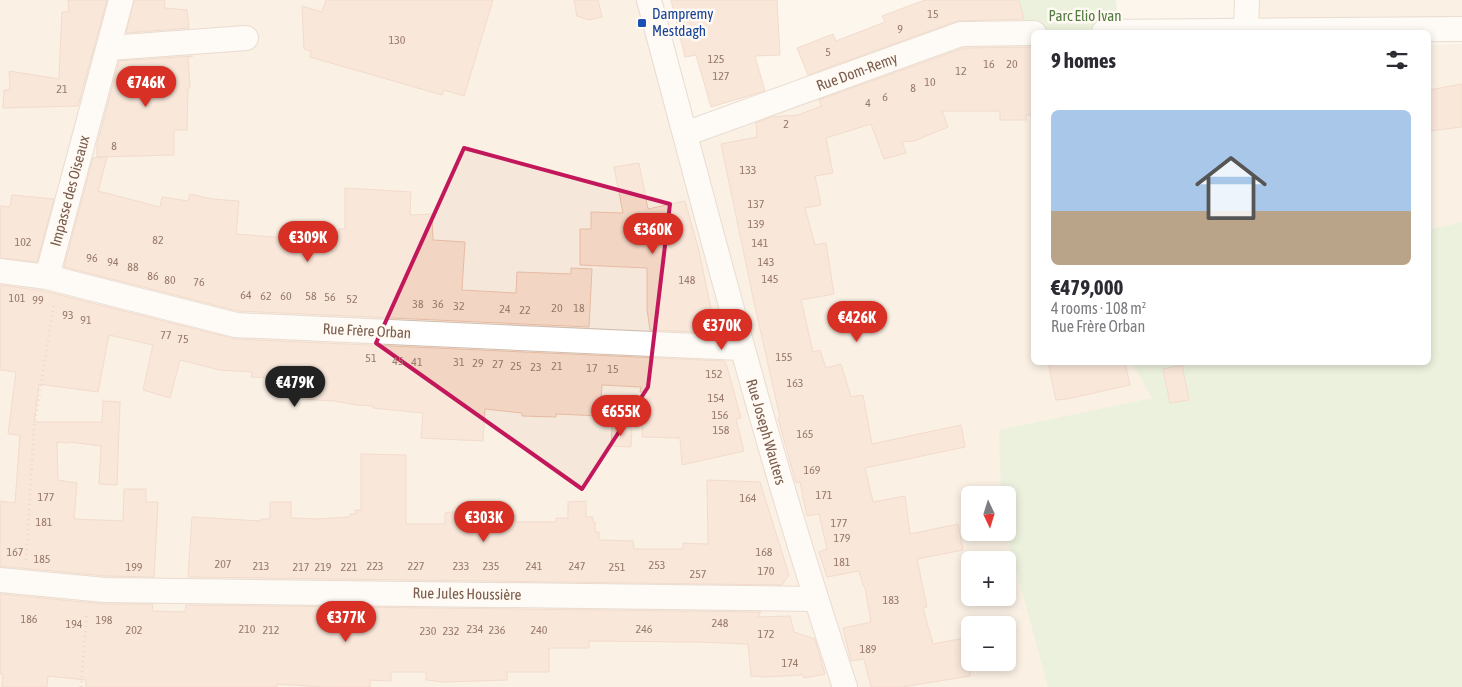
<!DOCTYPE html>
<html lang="en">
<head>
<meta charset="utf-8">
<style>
  body { margin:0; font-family:"Asap Condensed",sans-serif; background:#f7f7f7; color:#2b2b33; height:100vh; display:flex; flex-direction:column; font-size:19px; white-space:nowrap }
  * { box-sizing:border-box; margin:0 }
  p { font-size:16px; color:#7c7c81 }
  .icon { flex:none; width:28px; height:28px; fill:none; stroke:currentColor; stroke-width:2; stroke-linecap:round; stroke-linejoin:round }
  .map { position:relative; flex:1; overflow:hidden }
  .sheet { position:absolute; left:1031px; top:30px; width:400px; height:335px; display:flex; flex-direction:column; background:#fff; border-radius:8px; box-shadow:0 2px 8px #0003 }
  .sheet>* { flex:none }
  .needle { width:32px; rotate:176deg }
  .tools { position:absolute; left:961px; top:486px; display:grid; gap:10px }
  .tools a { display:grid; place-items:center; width:55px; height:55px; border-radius:8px; background:#fff; box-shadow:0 2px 8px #0003; font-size:25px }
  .price { position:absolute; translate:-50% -42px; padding:0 11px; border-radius:18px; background:#d93025; color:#fff; font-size:16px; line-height:32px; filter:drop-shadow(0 1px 2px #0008) }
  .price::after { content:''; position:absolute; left:50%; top:30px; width:15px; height:11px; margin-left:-8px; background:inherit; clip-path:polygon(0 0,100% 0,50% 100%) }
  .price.active { background:#222; color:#fff }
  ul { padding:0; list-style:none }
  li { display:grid; align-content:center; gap:10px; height:265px; padding:0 20px }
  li+li { border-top:1px solid #e1e1e2 }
  li span { display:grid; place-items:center; height:155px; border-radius:8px; color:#555 }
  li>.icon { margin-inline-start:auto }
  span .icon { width:90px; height:90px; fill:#fffc; stroke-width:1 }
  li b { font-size:21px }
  h2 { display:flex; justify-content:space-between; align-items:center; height:60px; padding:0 20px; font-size:21px }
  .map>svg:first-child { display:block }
  .residential { fill:#f5e8da; fill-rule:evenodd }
  .green { fill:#d8ecc9 }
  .building { fill:#f3d5c3; stroke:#e6bba3 }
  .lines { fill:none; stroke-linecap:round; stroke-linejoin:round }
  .street-casing { stroke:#d1beb0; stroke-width:26 }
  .path { stroke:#d9b8a5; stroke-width:3; stroke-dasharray:1 4; stroke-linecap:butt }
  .street { stroke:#fff; stroke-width:24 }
  .marked { fill:none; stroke:#c2185b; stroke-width:4; stroke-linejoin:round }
  .transit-dot { fill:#1a4fb4; stroke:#fffaf3; stroke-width:2 }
  .labels { text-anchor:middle; stroke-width:5; stroke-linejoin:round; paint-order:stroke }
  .number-label { font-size:12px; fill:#987a6a }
  .transit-label { font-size:15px; fill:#164399; stroke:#fffaf3; text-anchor:start }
  .park-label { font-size:15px; fill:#537a41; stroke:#fffaf3 }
  .street-label { font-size:15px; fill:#7a5c4d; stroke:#fffaf3 }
</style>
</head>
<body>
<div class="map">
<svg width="1462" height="687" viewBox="0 0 1462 687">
  <rect width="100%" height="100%" fill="#fdf6ec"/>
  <!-- residential -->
  <g class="residential">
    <path d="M0,0H640L800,587L834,687H0Z"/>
    <path d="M1247,0H1462V29L1246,31Z"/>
    <path d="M974,34L1034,36V362H1429V45L1462,44V687H850L685,134ZM970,495H1008V532H970ZM970,560H1008V598H970ZM970,625H1008V662H970Z"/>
  </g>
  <!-- green -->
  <g class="green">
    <path d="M1019,0H1116L1119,32L1024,33L1023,15Z"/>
    <path d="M1462,222V687H1048L1006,533L1008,532V495H1001L999,430L1152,398L1132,363L1429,362V230Z"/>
  </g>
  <!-- building -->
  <g class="building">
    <path d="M68,0H107L78,106L3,108L4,90H10L9,71L59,79L62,12H69Z"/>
    <path d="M134,0H165L164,8L187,10L189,28L126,33Z"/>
    <path d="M326,0H493L464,96L444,90L442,95L310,57L311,51L304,49L302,6L322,12Z"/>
    <path d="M574,0H598L602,17L589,20L577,16Z"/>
    <path d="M671,0H777L780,55L755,56L765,91L711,107L696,55L685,57Z"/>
    <path d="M925,0H1019L1024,19L957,21L808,75L797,48L833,34L836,41L885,22L882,16Z"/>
    <path d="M1032,47L1034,115H1026V120H1000V111H942L948,127L914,141L902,142L906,153L884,159L871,124L826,138L833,173L815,176L821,205L805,208L815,245L826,243L834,294L801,300L813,352L820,350L826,368L841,364L851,397L863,395L872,444L961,425L965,447L865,468L873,502L905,496L910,534L958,524L963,550L917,559L927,607L923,608L933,644L970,637V676L902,687H871L864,659L851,661L843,628L871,622L865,588L863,585L859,571L827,577L819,552L827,549L819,514L807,516L800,482L796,483L778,418L780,417L754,302L721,144L757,137L756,123L772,117L798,115L822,106L819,100L964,48Z"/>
    <path d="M193,56L188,57L190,88H188L187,130H174V155L97,157V145L119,61Z"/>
    <path d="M1462,84V127L1429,131V90Z"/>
    <path d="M107,157L98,191L160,207L162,197L188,201L190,194L212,199L239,201L236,234L300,239L299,250L336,251L337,232H339V229H345V188L411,192L410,215L432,214L433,240L465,242L462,290L516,293L517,272L571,274V268L592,269L589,327L238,311L64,267L93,158Z"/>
    <path d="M639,163L648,209L685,201L699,251L716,333L650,330L647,309V268L580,265V229H591V212L623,213L614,167Z"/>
    <path d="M12,195L54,199L37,262L0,258V206L10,207Z"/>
    <path d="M0,285L44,291L235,339L724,361L726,363L741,418L736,419L744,451L682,465L680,438L642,437L644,392H640L641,387L602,385L600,416L556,414V417L522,416V413L485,409L483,441L421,438L423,413L373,408V406L357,405L334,401L301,399L302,379L251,377L252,372L220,370L180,360L170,398L143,390L153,345L109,335L98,392L39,384L34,422H102L103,401L120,402L117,485L99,484L101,446L70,442L69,443L57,442L58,480L77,483L74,519L123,521L124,489H146V502H158L154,577L106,576L0,566V501L15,503L20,435L8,434L16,372L0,370Z"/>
    <path d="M1048,362H1125L1130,385L1067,399L1056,400Z"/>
    <path d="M1182,365L1189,400L1170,403L1163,369Z"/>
    <path d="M612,426L632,428L631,447L611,446Z"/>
    <path d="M361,454L406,455V524H445V513L451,512L515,515L516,522H556V518H568V502L586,501V517H593V522H595V532H599V540L633,541L634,549H683V543L708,544L707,480L760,482L789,575L782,585L188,577L192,517L261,521V519H270V502H291V518L320,519L350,517V514H356L355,510H361Z"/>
    <path d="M0,594L104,604H153L152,611L185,612L186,605L761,612L758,617L790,616L794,632L815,639L825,674L804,678L803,675L765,677L751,676L748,644L700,642L589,641V648H549V672H507V680L444,682L426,680V672H391V681L370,680V687H323L277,684V687H86V680L48,676L47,687H2L3,674H0Z"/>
  </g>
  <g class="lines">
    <!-- street casing -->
    <g class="street-casing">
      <g id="street">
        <path d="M649,0C711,230 769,461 845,687"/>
        <path d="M1246,31L1247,0"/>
        <path d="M1104,32L1462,29"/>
        <path d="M109,48L246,38"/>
        <path d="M685,134L961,34L1034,33"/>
        <path d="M0,271L47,277L236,325L741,348"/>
        <path d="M47,277L121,0"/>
        <path d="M0,580L105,590L815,599"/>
      </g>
    </g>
    <!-- path -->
    <g class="path">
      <path d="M26,560L34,428L54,303"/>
      <path d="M81,687L87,612"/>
    </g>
    <!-- street -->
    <use href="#street" class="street"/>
  </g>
  <!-- marked area -->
  <path d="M0 0H1462V687H0ZM464,148L670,204L648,387L582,489L376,343Z" fill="#fdf6ec" fill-opacity=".55" fill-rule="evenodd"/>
  <path class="marked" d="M464,148L670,204L648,387L582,489L376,343Z"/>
  <!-- markers -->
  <rect class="transit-dot" x="637" y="18" width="10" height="10" rx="2.5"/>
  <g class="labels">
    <!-- number labels -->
    <g class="number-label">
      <text x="933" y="18">15</text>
      <text x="900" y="33">9</text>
      <text x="397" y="44">130</text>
      <text x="828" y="56">5</text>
      <text x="716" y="63">125</text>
      <text x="989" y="68">16</text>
      <text x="1012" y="68">20</text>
      <text x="961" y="75">12</text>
      <text x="721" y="80">127</text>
      <text x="930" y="86">10</text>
      <text x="913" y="92">8</text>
      <text x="62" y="93">21</text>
      <text x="885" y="101">6</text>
      <text x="868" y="107">4</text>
      <text x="786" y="128">2</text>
      <text x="114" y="150">8</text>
      <text x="748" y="174">133</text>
      <text x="756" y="208">137</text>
      <text x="756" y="228">139</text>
      <text x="158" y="244">82</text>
      <text x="23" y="246">102</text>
      <text x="760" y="247">141</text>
      <text x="92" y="262">96</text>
      <text x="113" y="266">94</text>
      <text x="766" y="266">143</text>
      <text x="133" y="271">88</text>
      <text x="153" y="280">86</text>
      <text x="770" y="283">145</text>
      <text x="170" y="284">80</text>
      <text x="687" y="284">148</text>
      <text x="199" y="286">76</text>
      <text x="246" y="299">64</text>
      <text x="266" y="300">62</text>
      <text x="286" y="300">60</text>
      <text x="311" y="300">58</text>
      <text x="330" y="301">56</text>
      <text x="17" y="302">101</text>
      <text x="352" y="303">52</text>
      <text x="38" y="304">99</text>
      <text x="418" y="308">38</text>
      <text x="438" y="308">36</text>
      <text x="459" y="310">32</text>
      <text x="557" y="312">20</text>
      <text x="579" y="312">18</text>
      <text x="505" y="313">24</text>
      <text x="525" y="314">22</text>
      <text x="68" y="319">93</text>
      <text x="86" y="324">91</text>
      <text x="166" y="339">77</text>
      <text x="183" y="343">75</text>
      <text x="784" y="361">155</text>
      <text x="371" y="362">51</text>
      <text x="398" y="365">45</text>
      <text x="417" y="366">41</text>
      <text x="459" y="366">31</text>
      <text x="478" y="367">29</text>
      <text x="498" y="368">27</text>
      <text x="516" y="370">25</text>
      <text x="557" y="370">21</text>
      <text x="536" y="371">23</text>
      <text x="592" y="372">17</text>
      <text x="613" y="373">15</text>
      <text x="714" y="378">152</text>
      <text x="795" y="387">163</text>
      <text x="716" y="402">154</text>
      <text x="720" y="419">156</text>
      <text x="721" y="434">158</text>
      <text x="805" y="438">165</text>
      <text x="812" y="474">169</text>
      <text x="824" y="499">171</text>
      <text x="46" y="501">177</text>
      <text x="748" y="502">164</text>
      <text x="44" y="526">181</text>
      <text x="839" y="527">177</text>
      <text x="842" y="542">179</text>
      <text x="15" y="556">167</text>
      <text x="764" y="556">168</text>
      <text x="42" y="563">185</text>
      <text x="842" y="566">181</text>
      <text x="223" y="568">207</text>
      <text x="657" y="569">253</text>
      <text x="261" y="570">213</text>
      <text x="375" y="570">223</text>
      <text x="416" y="570">227</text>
      <text x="461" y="570">233</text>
      <text x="491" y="570">235</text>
      <text x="534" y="570">241</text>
      <text x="577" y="570">247</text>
      <text x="134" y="571">199</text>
      <text x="301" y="571">217</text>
      <text x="323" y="571">219</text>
      <text x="349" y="571">221</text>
      <text x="617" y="571">251</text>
      <text x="766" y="575">170</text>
      <text x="698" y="578">257</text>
      <text x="891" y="604">183</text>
      <text x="29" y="623">186</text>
      <text x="104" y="624">198</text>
      <text x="720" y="627">248</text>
      <text x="74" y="628">194</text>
      <text x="247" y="633">210</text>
      <text x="475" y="633">234</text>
      <text x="644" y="633">246</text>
      <text x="134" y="634">202</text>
      <text x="271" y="634">212</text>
      <text x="497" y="634">236</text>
      <text x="539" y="634">240</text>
      <text x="428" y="635">230</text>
      <text x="451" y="635">232</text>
      <text x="766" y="638">172</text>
      <text x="868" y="653">189</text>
      <text x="790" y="667">174</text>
    </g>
    <!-- transit labels -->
    <g class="transit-label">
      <text x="652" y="19">Dampremy<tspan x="652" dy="17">Mestdagh</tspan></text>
    </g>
    <!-- park labels -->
    <g class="park-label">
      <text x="1085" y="21">Parc Elio Ivan</text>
    </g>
    <!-- street labels -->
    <g class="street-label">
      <text transform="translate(857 72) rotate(-20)" y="5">Rue Dom-Remy</text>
      <text transform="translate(70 191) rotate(-75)" y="5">Impasse des Oiseaux</text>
      <text transform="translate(367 331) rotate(3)" y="5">Rue Frère Orban</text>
      <text transform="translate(766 432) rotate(74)" y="5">Rue Joseph Wauters</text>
      <text transform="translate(467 594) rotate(1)" y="5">Rue Jules Houssière</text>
    </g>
  </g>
</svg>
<div class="tools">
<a><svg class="needle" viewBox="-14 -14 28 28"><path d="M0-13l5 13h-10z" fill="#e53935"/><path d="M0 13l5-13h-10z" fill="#7c7c81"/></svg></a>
<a>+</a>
<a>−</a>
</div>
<b class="price" style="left:146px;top:108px">€746K</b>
<b class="price" style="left:653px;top:255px">€360K</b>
<b class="price" style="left:308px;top:263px">€309K</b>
<b class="price" style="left:857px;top:343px">€426K</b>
<b class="price" style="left:722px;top:351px">€370K</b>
<b class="price active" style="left:295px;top:408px">€479K</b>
<b class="price" style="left:621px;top:437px">€655K</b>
<b class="price" style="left:484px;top:543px">€303K</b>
<b class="price" style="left:346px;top:643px">€377K</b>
<section class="sheet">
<h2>9 homes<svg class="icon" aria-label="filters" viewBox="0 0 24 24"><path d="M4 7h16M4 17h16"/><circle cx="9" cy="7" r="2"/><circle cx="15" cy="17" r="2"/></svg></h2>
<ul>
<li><span style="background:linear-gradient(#a9c7e8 65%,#b9a48a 0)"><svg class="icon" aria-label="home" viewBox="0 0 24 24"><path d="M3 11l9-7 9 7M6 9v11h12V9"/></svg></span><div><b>€479,000</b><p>4 rooms · 108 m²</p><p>Rue Frère Orban</p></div></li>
</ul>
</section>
</div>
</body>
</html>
